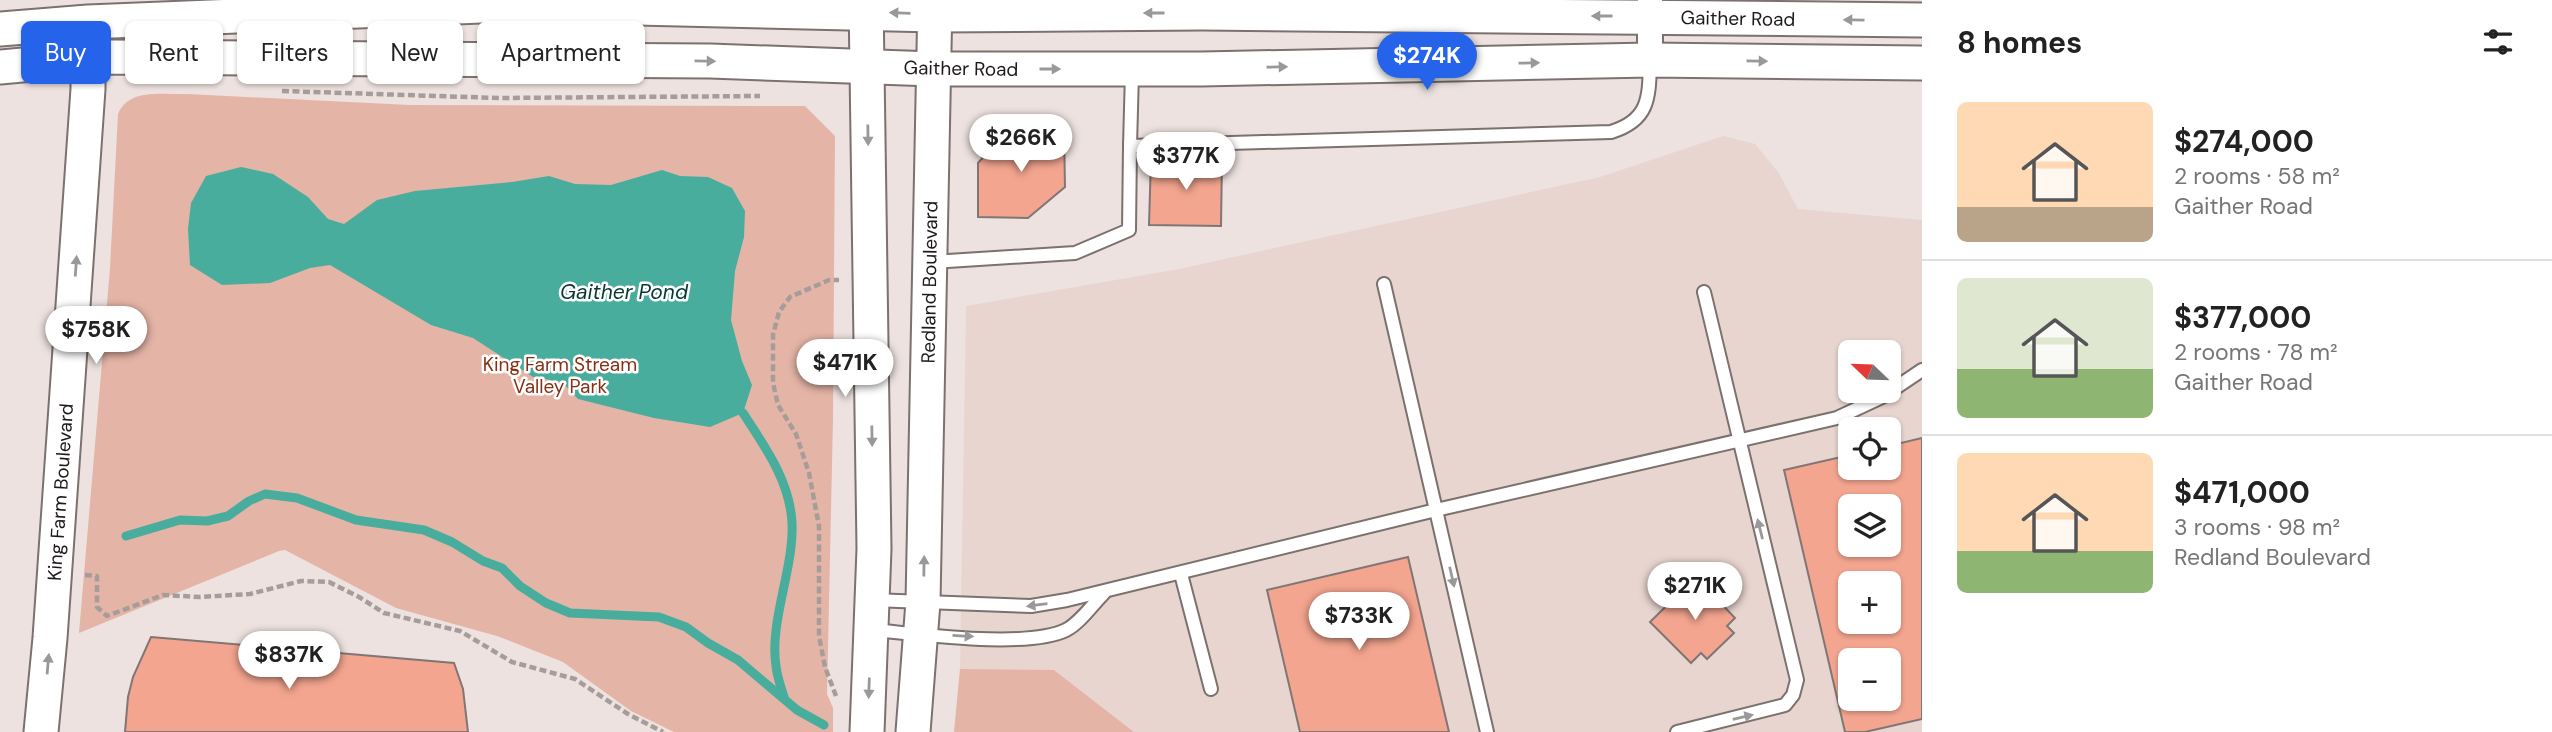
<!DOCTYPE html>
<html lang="en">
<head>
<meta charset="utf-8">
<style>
  body { margin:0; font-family:"DM Sans",sans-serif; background:#f6f6f6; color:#222; height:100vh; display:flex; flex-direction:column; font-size:26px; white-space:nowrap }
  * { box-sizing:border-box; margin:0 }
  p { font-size:23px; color:#767676 }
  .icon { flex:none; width:38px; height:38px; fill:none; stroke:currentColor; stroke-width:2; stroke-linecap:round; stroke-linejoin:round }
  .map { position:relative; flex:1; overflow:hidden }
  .side { display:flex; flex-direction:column; background:#fff; width:630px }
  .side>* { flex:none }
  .banner { position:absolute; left:21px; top:21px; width:665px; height:63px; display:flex; gap:14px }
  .needle { width:46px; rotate:293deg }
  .fabs { position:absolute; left:1838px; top:340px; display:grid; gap:14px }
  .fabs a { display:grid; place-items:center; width:63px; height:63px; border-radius:10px; background:#fff; box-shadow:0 2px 5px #0004; font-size:35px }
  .price { position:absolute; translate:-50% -60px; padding:0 16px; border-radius:24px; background:#fff; color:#222; font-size:23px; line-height:46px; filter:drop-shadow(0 2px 4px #0008) }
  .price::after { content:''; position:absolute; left:50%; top:42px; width:21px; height:16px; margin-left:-10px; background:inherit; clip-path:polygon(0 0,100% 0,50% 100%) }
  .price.on { background:#2563eb; color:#fff }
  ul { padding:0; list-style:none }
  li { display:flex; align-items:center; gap:21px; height:175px; padding:0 35px }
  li+li { border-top:2px solid #e0e0e0 }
  li span { display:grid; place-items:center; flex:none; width:196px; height:140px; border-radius:10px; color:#555 }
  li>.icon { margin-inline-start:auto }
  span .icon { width:84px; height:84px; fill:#fffc; stroke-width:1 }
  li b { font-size:30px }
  h2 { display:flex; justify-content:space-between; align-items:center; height:84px; padding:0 35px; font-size:30px }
  .pill { padding:0 24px; border-radius:10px; background:#fff; box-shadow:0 2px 5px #0004; font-size:24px; line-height:63px }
  .pill.on { background:#2563eb; color:#fff }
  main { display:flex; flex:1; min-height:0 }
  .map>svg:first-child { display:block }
  .built { fill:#e8d5cf; fill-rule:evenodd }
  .green { fill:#e4b4a6 }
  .water { fill:#48ad9c }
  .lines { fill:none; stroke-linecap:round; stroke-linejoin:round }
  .stream { stroke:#48ad9c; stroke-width:9 }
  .building { fill:#f3a58f; stroke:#807673; stroke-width:2; fill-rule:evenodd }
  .lane-casing { stroke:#7b716e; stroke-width:16 }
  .street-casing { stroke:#7b716e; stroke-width:28 }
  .secondary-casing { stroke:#7b716e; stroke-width:37 }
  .path { stroke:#a69d9b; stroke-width:4.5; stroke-dasharray:7 3.5; stroke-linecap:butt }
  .lane { stroke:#fff; stroke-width:12 }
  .street { stroke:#fff; stroke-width:24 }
  .secondary { stroke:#fff; stroke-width:33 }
  .oneway { fill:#9a9898 }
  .labels { text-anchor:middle; stroke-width:5; stroke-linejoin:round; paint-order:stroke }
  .street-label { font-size:19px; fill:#1e1a19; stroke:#fff }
  .park-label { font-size:19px; fill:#882f13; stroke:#fff }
  .water-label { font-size:21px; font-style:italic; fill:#073831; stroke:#fff }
</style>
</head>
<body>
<main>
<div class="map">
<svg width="1922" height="732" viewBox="0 0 1922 732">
  <rect width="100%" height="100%" fill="#ede2df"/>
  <!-- built -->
  <path class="built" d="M1723,136L1755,144L1778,172L1798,209L1922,220V732H1134L1054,670L960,669L966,306L1179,269L1600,177ZM1850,352H1888V390H1850ZM1850,429H1888V467H1850ZM1850,506H1888V544H1850ZM1850,583H1888V621H1850ZM1850,660H1888V698H1850Z"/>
  <!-- green -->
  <g class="green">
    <path d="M188,94L409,105L805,106L835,136L833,418L827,694L833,708V732H674L631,711L563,662L497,636L396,608L285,550L279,551L79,633L110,268L118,114C129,87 164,95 188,94Z"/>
    <path d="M960,669L1054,670L1134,732H954Z"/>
  </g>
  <!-- water -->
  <path class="water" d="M241,167L273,174L308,197L328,219L344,224L377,200L415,191L512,182L549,176L575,184L611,185L662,170L680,176L708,177L732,188L745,211L744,237L735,271L731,320L742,361L752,385L743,413L710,427L654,418L578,399L562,382L533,377L473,338L431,325L330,265L310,268L270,283L222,285L190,265L188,229L191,203L206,176Z"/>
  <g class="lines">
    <!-- stream -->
    <g class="stream">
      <path d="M743,413C765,447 790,481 792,523C794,569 769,622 776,666C777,677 781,687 784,697"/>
      <path d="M126,536L180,520L207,521L228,516L249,501L265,494L297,498L356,520L424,530L452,542L483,561L502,568L520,586L546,603L570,613L659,617L686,627L708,643L738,660L797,710L824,725"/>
    </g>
  </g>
  <!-- building -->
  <g class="building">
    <path d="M1009,129L1064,133L1065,187L1028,218L978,217V163Z"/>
    <path d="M1151,158L1222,159L1221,226L1149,225Z"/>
    <path d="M1922,438V719L1865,732H1845L1784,470L1850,455V467H1888V446ZM1850,506H1888V544H1850ZM1850,583H1888V621H1850ZM1850,660H1888V698H1850Z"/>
    <path d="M1408,557L1449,732H1300L1267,590Z"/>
    <path d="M1696,577L1735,618L1727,626L1734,633L1707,659L1701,653L1691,663L1650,622Z"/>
    <path d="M151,637L454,663L463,689L468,732H125L128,697L133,677Z"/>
  </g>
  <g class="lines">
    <!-- lane casing -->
    <g class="lane-casing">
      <g id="lane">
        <path d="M1132,72L1130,146L1611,132C1650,120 1649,97 1650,61"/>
        <path d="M932,262L1075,253L1129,230L1130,146"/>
        <path d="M1384,284L1487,732"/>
        <path d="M1181,574L1211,689"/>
        <path d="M872,600L1031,606L1067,600L1436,510L1837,418L1882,397L1922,370"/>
        <path d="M873,630C919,634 1027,649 1066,630C1080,623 1093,604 1104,593"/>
        <path d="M1677,732L1785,705L1793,695L1797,680L1704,292"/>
      </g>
    </g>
    <!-- street casing -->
    <g class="street-casing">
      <path id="street" d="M1650,0V60"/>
    </g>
    <!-- secondary casing -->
    <g class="secondary-casing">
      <g id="secondary">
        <path d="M866,0L874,549L867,732"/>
        <path d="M0,29L88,22L506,5L935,15L1202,13L1922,20"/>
        <path d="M0,67L109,57L710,61L933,69H1202L1650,60L1922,63"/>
        <path d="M41,732L50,638L88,89V36"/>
        <path d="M913,732L923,602L935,0"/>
      </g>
    </g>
    <!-- path -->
    <g class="path">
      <path d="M282,91L499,98L760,96"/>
      <path d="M85,575L97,576V607L107,616L163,595L200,597L250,594L301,581L329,582L359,597L384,613L460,631L512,662L575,679L628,714L663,732"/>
      <path d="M836,696L825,667L819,636V526L809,473L796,434L778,405L773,383V335L779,312L790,297L829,280H839"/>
    </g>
    <!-- lane -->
    <use href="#lane" class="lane"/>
    <!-- street -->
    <use href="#street" class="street"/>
    <!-- secondary -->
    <use href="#secondary" class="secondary"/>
  </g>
  <!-- one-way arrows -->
  <defs><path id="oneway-solid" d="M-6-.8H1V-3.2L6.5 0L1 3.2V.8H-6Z" transform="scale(1.75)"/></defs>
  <g class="oneway">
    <use href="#oneway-solid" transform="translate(900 13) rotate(-178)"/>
    <use href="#oneway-solid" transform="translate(1154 13) rotate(180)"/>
    <use href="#oneway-solid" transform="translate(1602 16) rotate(-180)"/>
    <use href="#oneway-solid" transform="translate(1854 20) rotate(-179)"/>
    <use href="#oneway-solid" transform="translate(705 61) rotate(1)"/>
    <use href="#oneway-solid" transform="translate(1757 61) rotate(1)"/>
    <use href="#oneway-solid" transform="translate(1529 63) rotate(-1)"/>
    <use href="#oneway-solid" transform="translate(1277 67) rotate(-1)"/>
    <use href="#oneway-solid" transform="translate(1050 69)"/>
    <use href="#oneway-solid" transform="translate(868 135) rotate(89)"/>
    <use href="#oneway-solid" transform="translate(76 266) rotate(-86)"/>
    <use href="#oneway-solid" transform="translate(872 436) rotate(89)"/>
    <use href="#oneway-solid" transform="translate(1760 529) rotate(-104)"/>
    <use href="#oneway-solid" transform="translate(924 566) rotate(-89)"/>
    <use href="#oneway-solid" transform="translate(1452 577) rotate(77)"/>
    <use href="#oneway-solid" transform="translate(1037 605) rotate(173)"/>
    <use href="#oneway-solid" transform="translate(963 636) rotate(3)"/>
    <use href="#oneway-solid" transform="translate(48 664) rotate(-85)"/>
    <use href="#oneway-solid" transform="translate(869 688) rotate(92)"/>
    <use href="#oneway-solid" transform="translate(1743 717) rotate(-13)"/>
  </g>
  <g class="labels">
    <!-- street labels -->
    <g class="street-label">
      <text transform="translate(1738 18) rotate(1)" y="7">Gaither Road</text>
      <text transform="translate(961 68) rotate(1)" y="7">Gaither Road</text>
      <text transform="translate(929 282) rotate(-89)" y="7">Redland Boulevard</text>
      <text transform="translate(60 492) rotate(-86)" y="7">King Farm Boulevard</text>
    </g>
    <!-- park labels -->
    <g class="park-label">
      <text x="560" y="371">King Farm Stream<tspan x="560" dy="22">Valley Park</tspan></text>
    </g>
    <!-- water labels -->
    <g class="water-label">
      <text x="624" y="299">Gaither Pond</text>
    </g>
  </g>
</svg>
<div class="fabs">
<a><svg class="needle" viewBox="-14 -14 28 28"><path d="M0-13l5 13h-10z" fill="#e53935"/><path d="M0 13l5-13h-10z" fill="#767676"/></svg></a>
<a><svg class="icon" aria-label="locate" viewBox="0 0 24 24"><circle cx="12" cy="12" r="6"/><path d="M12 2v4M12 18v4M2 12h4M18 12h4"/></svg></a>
<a><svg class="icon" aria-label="layers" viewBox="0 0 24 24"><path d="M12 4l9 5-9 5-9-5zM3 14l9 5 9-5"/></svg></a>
<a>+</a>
<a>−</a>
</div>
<b class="price on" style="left:1427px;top:92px">$274K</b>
<b class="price" style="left:1021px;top:174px">$266K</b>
<b class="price" style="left:1186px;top:192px">$377K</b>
<b class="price" style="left:96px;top:366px">$758K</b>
<b class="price" style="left:845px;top:399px">$471K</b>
<b class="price" style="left:1695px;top:622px">$271K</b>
<b class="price" style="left:1359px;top:652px">$733K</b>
<b class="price" style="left:289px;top:691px">$837K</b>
<div class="banner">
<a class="pill on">Buy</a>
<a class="pill">Rent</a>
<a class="pill">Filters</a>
<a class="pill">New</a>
<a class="pill">Apartment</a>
</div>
</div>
<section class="side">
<h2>8 homes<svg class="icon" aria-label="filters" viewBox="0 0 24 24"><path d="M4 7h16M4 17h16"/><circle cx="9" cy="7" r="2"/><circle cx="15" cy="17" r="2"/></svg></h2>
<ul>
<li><span style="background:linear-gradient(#ffd9b3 75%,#b9a48a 0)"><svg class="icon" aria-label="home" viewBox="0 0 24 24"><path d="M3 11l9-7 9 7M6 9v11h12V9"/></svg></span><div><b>$274,000</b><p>2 rooms · 58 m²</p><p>Gaither Road</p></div></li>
<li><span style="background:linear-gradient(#dfe7d0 65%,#8fb573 0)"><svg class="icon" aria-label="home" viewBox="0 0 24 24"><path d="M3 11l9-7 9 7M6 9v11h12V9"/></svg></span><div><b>$377,000</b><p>2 rooms · 78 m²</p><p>Gaither Road</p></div></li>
<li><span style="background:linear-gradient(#ffd9b3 70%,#8fb573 0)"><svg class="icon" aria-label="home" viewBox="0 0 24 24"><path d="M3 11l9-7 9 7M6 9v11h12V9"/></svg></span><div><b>$471,000</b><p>3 rooms · 98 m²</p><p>Redland Boulevard</p></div></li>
</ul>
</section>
</main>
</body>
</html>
